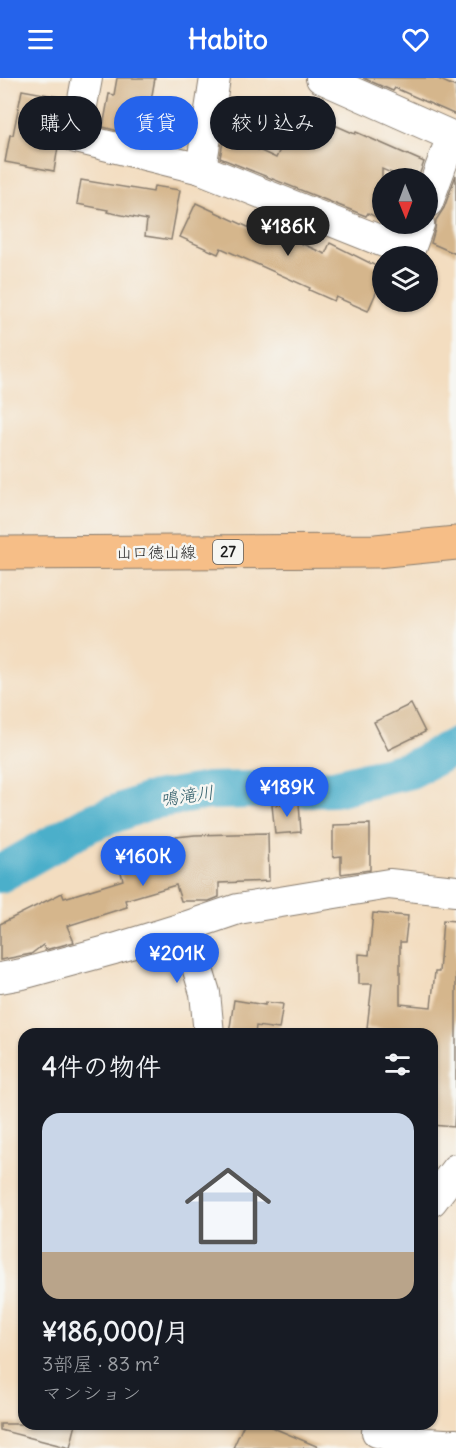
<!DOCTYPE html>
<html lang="ja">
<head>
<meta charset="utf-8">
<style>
  body { margin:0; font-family:Delius,"Klee One",sans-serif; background:#20242c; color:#f1f3f6; height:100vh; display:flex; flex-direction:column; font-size:22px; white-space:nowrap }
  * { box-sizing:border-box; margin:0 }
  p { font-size:20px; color:#9ea1a6 }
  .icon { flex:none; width:33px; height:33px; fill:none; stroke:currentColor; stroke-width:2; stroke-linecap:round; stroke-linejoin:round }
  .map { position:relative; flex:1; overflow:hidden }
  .details { position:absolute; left:18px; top:950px; width:420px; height:402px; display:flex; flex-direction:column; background:#171b24; border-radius:18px; box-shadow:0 2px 4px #0004 }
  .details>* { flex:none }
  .guide { position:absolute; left:18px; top:18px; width:420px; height:54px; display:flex; gap:12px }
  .needle { width:39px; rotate:179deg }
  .controls { position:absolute; left:372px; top:90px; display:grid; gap:12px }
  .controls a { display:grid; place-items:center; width:66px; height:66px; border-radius:50%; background:#171b24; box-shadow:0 2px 4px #0004; font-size:30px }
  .price { position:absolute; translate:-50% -51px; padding:0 14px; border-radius:21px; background:#2563eb; color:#fff; font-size:20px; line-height:39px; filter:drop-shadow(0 2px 3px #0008) }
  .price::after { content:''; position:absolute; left:50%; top:36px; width:18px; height:14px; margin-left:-9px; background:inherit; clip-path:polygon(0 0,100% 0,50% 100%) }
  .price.on { background:#222; color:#fff }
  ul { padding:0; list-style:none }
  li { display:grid; align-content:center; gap:12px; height:318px; padding:0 24px }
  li+li { border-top:2px solid #363941 }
  li span { display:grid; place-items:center; height:186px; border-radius:18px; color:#555 }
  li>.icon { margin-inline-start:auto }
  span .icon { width:108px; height:108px; fill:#fffc; stroke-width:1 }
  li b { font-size:26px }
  h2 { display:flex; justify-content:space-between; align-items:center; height:72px; padding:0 24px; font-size:26px }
  .pill { padding:0 21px; border-radius:27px; background:#171b24; box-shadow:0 2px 4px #0004; font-size:21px; line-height:54px }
  .pill.on { background:#2563eb; color:#fff }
  header { display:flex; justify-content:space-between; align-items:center; height:78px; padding:0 24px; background:#2563eb; color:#fff; font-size:27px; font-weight:700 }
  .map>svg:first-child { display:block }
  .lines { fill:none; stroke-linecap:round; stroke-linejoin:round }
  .river { stroke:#4bafca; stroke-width:38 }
  .building { fill:#d5b68c }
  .minor-casing { stroke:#887c6e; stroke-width:32 }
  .major-casing { stroke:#887c6e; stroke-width:35 }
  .minor { stroke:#fff; stroke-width:30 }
  .major { stroke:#f6be87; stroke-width:33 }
  .labels { text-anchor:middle; stroke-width:5; stroke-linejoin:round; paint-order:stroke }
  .shield { fill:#f6f6f2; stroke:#5d5d5c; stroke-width:1.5 }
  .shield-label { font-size:15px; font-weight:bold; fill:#1c1c1c }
  .street-label { font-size:16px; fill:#1c1c1c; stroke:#f6f6f2 }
  .water-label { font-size:18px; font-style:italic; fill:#315e6a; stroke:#f6f6f2 }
</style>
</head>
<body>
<header><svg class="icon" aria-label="menu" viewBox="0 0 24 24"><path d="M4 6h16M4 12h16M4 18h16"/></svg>Habito<svg class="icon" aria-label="heart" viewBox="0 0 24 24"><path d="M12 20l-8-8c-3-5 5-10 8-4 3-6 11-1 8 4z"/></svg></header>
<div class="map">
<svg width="456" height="1370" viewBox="0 0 456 1370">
  <rect width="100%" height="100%" fill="#f6f6f2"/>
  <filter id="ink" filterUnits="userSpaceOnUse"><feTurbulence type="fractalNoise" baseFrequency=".0167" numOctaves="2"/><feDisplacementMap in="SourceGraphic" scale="12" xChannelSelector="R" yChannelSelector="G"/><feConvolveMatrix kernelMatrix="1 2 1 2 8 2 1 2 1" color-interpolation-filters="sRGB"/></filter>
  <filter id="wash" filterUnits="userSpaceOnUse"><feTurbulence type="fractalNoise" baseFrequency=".008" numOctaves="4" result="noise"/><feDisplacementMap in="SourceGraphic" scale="24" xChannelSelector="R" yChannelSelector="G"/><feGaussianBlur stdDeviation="1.35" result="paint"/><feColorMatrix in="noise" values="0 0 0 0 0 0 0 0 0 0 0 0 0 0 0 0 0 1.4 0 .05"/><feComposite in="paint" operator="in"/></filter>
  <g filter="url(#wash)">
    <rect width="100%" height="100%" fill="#f3ddc0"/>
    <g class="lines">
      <!-- river -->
      <path class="river" d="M0,796L88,746L149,723L208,713L334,710L410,692L456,668"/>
    </g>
    <g id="blocks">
      <!-- building -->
      <g class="building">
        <path d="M117,0H155L149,34L191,42L188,65L139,56L138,58L103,49L109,16L114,17Z"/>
        <path d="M363,0H436L456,9V37L395,10L393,13Z"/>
        <path d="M22,12L66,20L54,93L5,84L10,57H13Z"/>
        <path d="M312,37L355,56L356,54L424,84L418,100H404L382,91V142L368,135L366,138L220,80L223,64L226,57L276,80L284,63L298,69Z"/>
        <path d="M456,97V176L431,165L435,151L436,142L444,130Z"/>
        <path d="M81,102L153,114L154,108L180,112L171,162L145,158L147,142L107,134L108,132L77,126Z"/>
        <path d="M196,125L250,150L253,144L325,176L330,165L382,191V201L368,233L336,219L334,223L309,212L310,210L221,170L218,176L180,159Z"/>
        <path d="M411,626L425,654L388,672L374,644Z"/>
        <path d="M299,725L301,754L275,756L272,727Z"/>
        <path d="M370,746V792L341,796V778L333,779V747Z"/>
        <path d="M268,755L269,803L219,805V819L209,823H181L176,807L125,822L127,829L67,848L74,864L45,872L43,867L31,876L0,882V846L62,815L64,820L123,802L118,783L177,767L176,759L195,757Z"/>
        <path d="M373,835L408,838L405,864H400V926L431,929L435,894H439L443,842L456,843V1015L454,1049L432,1047V956L367,950L372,906H359V876L369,877Z"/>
        <path d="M234,922L265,927V924L283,926L279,951L256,948L255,956H229Z"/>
        <path d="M0,1346H76L70,1370L0,1352Z"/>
        <path d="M244,1346H264L321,1370H233Z"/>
      </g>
    </g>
  </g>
  <g filter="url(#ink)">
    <use href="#blocks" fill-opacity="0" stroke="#887c6e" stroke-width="1.5"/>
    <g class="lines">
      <!-- minor casing -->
      <g class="minor-casing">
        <g id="minor">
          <path d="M87,0L76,60L201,91L409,174L419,146"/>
          <path d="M321,0L456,60"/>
          <path d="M201,91L215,0"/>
          <path d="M428,124L452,58"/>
          <path d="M185,849L205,915L209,956"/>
          <path d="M0,900L22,896L114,871L185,849L238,831L389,806L456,813"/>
          <path d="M432,1123L456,1091"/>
          <path d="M377,1354C402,1362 430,1367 456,1366"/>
        </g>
      </g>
      <!-- major casing -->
      <g class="major-casing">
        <path id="major" d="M0,475L376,473L456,465"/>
      </g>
      <!-- minor -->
      <use href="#minor" class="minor"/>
      <!-- major -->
      <use href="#major" class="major"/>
    </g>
  </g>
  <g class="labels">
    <!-- shield labels -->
    <rect class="shield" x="213" y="462" width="30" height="24" rx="4.5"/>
    <g class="shield-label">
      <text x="228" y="479">27</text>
    </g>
    <!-- street labels -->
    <g class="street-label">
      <text x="156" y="480">山口徳山線</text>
    </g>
    <!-- water labels -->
    <g class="water-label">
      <text transform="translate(187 718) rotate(-8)" y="6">鳴滝川</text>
    </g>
  </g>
</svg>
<div class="controls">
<a><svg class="needle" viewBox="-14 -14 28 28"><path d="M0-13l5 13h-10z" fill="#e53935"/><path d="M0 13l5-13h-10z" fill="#9ea1a6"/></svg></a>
<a><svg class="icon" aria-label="layers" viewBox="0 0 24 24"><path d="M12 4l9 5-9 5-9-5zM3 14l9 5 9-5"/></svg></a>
</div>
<b class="price on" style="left:288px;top:179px">¥186K</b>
<b class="price" style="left:287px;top:740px">¥189K</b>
<b class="price" style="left:143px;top:809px">¥160K</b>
<b class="price" style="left:177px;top:906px">¥201K</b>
<div class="guide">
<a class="pill">購入</a>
<a class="pill on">賃貸</a>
<a class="pill">絞り込み</a>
</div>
<section class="details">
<h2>4件の物件<svg class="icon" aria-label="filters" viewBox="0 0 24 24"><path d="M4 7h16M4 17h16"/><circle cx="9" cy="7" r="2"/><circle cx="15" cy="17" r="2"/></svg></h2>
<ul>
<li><span style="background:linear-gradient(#c9d6e8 75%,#b9a48a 0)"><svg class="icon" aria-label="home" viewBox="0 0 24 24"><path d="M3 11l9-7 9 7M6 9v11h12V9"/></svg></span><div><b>¥186,000/月</b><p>3部屋 · 83 m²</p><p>マンション</p></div></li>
</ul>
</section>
</div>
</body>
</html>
